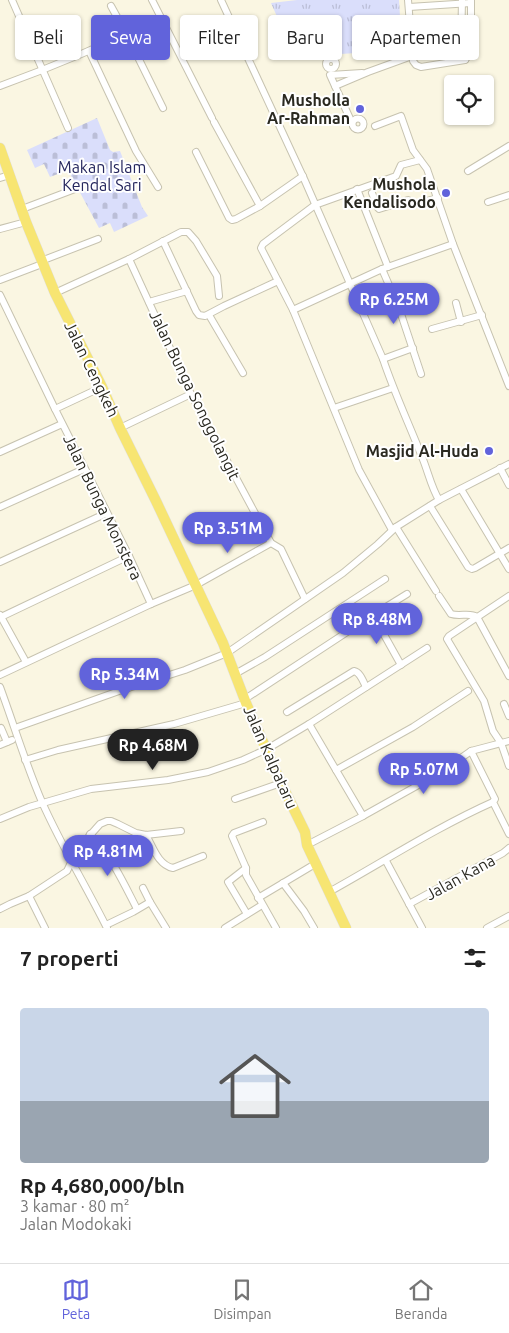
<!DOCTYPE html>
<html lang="id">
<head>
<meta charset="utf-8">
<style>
  body { margin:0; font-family:Ubuntu,sans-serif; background:#f6f6f6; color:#222; height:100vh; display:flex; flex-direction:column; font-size:19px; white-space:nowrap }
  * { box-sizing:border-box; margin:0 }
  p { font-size:16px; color:#767676 }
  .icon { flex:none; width:28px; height:28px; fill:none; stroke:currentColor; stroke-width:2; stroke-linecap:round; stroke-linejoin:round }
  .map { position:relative; height:928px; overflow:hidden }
  .panel { display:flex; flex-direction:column; background:#fff; flex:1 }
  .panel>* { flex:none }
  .hud { position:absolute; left:15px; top:15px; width:480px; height:45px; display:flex; gap:10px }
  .tools { position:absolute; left:444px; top:75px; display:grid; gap:10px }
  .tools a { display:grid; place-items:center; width:50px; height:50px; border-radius:5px; background:#fff; box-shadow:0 1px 4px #0004; font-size:25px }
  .price { position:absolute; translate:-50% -42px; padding:0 11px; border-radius:18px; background:#6163db; color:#fff; font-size:16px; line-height:32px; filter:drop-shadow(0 1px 2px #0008) }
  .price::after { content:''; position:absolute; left:50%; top:30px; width:15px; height:11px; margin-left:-8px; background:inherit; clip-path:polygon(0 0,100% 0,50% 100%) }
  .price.active { background:#222; color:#fff }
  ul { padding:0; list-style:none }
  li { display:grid; align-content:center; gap:10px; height:265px; padding:0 20px }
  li+li { border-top:1px solid #e0e0e0 }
  li span { display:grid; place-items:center; height:155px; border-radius:5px; color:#555 }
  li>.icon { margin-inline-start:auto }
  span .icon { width:90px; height:90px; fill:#fffc; stroke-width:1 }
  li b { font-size:21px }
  h2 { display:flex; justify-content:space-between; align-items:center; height:60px; padding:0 20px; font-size:21px }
  .tag { padding:0 18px; border-radius:5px; background:#fff; box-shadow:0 1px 4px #0004; font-size:18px; line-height:45px }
  .tag.active { background:#6163db; color:#fff }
  .tabs { display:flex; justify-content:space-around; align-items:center; height:70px; border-top:1px solid #e0e0e0; background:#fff; font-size:14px; color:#767676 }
  .tabs a { display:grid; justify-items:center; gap:2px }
  .tabs .active { color:#6163db }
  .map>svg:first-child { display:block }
  .cemetery { fill:url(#cemetery-stones) }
  .park { fill:url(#park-tufts) }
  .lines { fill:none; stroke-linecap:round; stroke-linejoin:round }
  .street-casing { stroke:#c7c3b0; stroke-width:8 }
  .primary-casing { stroke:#e1e1e0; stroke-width:11 }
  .street { stroke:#fff; stroke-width:6 }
  .primary { stroke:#f7e572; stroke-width:10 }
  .poi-dot { fill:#6163db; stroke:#fff; stroke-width:2 }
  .labels { text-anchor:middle; stroke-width:4; stroke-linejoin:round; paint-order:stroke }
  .poi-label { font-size:16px; font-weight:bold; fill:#2a2921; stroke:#fff; text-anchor:end }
  .park-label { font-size:16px; fill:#25265d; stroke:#fff }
  .street-label { font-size:16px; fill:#2a2921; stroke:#fff }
</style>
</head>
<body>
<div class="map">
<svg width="509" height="928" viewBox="0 0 509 928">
  <defs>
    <pattern id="cemetery-stones" width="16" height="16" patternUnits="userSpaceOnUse" patternTransform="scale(1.25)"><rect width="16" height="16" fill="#dadefb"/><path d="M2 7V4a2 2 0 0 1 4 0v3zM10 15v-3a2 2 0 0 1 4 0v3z" fill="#bbbed7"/></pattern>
    <pattern id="park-tufts" width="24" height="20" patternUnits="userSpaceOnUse" patternTransform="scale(1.25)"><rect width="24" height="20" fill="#dadefb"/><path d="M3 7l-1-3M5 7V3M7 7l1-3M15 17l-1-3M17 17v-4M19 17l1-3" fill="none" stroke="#bbbed7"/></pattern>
  </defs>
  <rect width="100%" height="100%" fill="#faf6e2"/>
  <!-- cemetery -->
  <path class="cemetery" d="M97,118L110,150L113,152L120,151L142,207L148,216L114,232L110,223L99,228L68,170L50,177L44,164L35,168L27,150Z"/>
  <!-- park -->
  <path class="park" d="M297,0H399L402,50L295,57L271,3Z"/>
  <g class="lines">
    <!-- street casing -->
    <g class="street-casing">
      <g id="street">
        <path d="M12,0L68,128"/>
        <path d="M152,0L212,118"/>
        <path d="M221,0L305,181L383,359C394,392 409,424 422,457C428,471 431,487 439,500"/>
        <path d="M408,0L413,61L416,65L421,67L465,60L471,51V0"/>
        <path d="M462,0L461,49L465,60"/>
        <path d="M111,6L127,35L163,108"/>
        <path d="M409,7L471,3"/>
        <path d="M89,51L136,151L158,187"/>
        <circle cx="331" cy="64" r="5"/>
        <path d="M0,86C55,66 109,43 161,18"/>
        <path d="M335,86L330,75L362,73"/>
        <circle cx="358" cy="124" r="5.5"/>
        <path d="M214,122L260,206"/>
        <path d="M352,123L335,86L368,72L412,56"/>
        <path d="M375,126L401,116L413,150L427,169L453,244L509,386"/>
        <path d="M196,152L229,218L232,220L236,219L260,206L303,176"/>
        <path d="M468,171L509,146"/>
        <path d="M0,178L10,175"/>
        <path d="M357,189L388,267"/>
        <path d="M372,193L378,208L379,209L408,200L409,204L411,205L438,198"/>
        <path d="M488,202L509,195"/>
        <path d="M22,209L75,189"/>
        <path d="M0,229L26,222"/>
        <path d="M163,241L196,311L199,315L205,316L224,306L278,281"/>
        <path d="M129,259L181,232H188L196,241L217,276L219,296"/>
        <path d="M41,261L98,239"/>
        <path d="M382,269L399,308L421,374"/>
        <path d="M0,280L42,264"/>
        <path d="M55,293L129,259L191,394L271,543L281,549L305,599"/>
        <path d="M0,295L55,409"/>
        <path d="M149,302L187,291"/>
        <path d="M456,303L461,322"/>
        <path d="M293,310L382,269L453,244"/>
        <path d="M209,315L243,373"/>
        <path d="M432,329L482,315"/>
        <path d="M383,359L413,348"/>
        <path d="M102,387L55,409L129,556L151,604"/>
        <path d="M334,408L393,388"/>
        <path d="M120,428L191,394"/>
        <path d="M0,452L62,424"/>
        <path d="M500,468L509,485"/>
        <path d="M461,489L509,569"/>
        <path d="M430,506L468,567L472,569L475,568L509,548"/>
        <path d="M0,507L84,469"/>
        <path d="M396,527L436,591"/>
        <path d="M392,530L359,470L293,310L261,248L263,244L315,205L396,176L401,165L420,160"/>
        <path d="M0,562L107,513"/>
        <path d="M439,596L451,614C460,617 470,612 477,617L509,676"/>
        <path d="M0,615L26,662"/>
        <path d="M373,615L401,665"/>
        <path d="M1,617L129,556"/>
        <path d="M235,674L265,657L385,579"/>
        <path d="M0,675L151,604L196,585L271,543"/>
        <path d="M0,687C14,725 26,765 42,802C61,845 86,886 107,928"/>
        <path d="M245,699L373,615L407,594"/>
        <path d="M504,704L509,716"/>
        <path d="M287,712L354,671C360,672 363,681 366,687"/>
        <path d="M309,724L363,816"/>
        <path d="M1,728L7,742"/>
        <path d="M15,728L119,691L185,670L227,653L343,573L378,544L396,527L439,500L509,464"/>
        <path d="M0,745L12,740"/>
        <path d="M471,751L495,799L493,802L509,834"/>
        <path d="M25,760L58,750L174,724L246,703"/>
        <path d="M509,766L501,743L493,731L484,701L447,639L449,636L509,596"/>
        <path d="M336,770L413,727L468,691"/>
        <path d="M235,799L281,783"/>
        <path d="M0,819L29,807L91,789L168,780L208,772L243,760L267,749L309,724L427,648"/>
        <path d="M263,822L234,833L232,836L246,868V875L276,928"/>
        <path d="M90,834C111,855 124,884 137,909"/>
        <path d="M146,835C153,847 158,865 173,868L203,856"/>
        <path d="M307,845L363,816L438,774L471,751L509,741"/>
        <path d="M386,861L422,928"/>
        <path d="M246,868L228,882L247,914"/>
        <path d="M283,883L304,911L314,928"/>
        <path d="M143,888L150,902"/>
        <path d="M329,892C383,862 437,827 493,802"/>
        <path d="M29,896L45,928"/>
        <path d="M258,898L315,864"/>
        <path d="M409,904L503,853L509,848"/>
        <path d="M0,909L10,904L29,896L67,871L77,850L100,824L107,821H111L118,824L136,833L146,835L181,831"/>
        <path d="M106,925L133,912L150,902L166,928"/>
        <path d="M225,928L262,905"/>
        <path d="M487,928L509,916"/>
      </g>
    </g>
    <!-- primary casing -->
    <g class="primary-casing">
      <path id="primary" d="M0,148L26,222L55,293L102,387L120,428L156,501L223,643L246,703L281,783L305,832L307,845L346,928"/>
    </g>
    <!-- street -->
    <use href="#street" class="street"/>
    <!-- primary -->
    <use href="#primary" class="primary"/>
  </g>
  <!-- markers -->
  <g class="poi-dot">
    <circle cx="360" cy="109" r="5"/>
    <circle cx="446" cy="193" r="5"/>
    <circle cx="489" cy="451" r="5"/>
  </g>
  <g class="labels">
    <!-- poi labels -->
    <g class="poi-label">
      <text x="350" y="106">Musholla<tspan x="350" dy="18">Ar-Rahman</tspan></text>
      <text x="436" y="190">Mushola<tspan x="436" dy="18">Kendalisodo</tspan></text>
      <text x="479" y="457">Masjid Al-Huda</text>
    </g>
    <!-- park labels -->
    <g class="park-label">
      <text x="102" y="173">Makan Islam<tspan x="102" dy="18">Kendal Sari</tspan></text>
    </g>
    <!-- street labels -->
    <g class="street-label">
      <text transform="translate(92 369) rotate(64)" y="6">Jalan Cengkeh</text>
      <text transform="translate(195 395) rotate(64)" y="6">Jalan Bunga Songgolangit</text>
      <text transform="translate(103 507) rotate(64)" y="6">Jalan Bunga Monstera</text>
      <text transform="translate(271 757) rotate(66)" y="6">Jalan Kalpataru</text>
      <text transform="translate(460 877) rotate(-29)" y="6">Jalan Kana</text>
    </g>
  </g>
</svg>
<div class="tools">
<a><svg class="icon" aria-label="locate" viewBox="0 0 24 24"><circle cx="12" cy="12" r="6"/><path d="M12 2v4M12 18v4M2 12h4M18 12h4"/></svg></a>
</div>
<b class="price" style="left:394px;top:325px">Rp 6.25M</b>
<b class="price" style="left:228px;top:554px">Rp 3.51M</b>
<b class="price" style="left:377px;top:645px">Rp 8.48M</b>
<b class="price" style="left:125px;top:700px">Rp 5.34M</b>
<b class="price active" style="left:153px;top:771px">Rp 4.68M</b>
<b class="price" style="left:424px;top:795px">Rp 5.07M</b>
<b class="price" style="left:108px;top:877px">Rp 4.81M</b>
<div class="hud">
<a class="tag">Beli</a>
<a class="tag active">Sewa</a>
<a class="tag">Filter</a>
<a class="tag">Baru</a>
<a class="tag">Apartemen</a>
</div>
</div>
<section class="panel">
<h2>7 properti<svg class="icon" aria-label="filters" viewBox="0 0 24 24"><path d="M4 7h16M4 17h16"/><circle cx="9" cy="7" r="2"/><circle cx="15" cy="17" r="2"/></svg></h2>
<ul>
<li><span style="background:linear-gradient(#c9d6e8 60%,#9aa5b1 0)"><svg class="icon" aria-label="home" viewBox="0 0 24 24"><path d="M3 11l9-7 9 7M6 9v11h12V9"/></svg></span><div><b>Rp 4,680,000/bln</b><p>3 kamar · 80 m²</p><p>Jalan Modokaki</p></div></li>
</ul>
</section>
<nav class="tabs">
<a class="active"><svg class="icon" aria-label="map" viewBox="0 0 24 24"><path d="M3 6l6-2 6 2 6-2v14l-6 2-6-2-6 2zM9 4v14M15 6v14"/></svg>Peta</a>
<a><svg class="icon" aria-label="saved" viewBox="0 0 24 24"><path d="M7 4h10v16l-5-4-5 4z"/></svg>Disimpan</a>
<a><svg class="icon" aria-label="home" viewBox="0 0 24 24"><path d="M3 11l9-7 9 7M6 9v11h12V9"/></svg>Beranda</a>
</nav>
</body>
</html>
